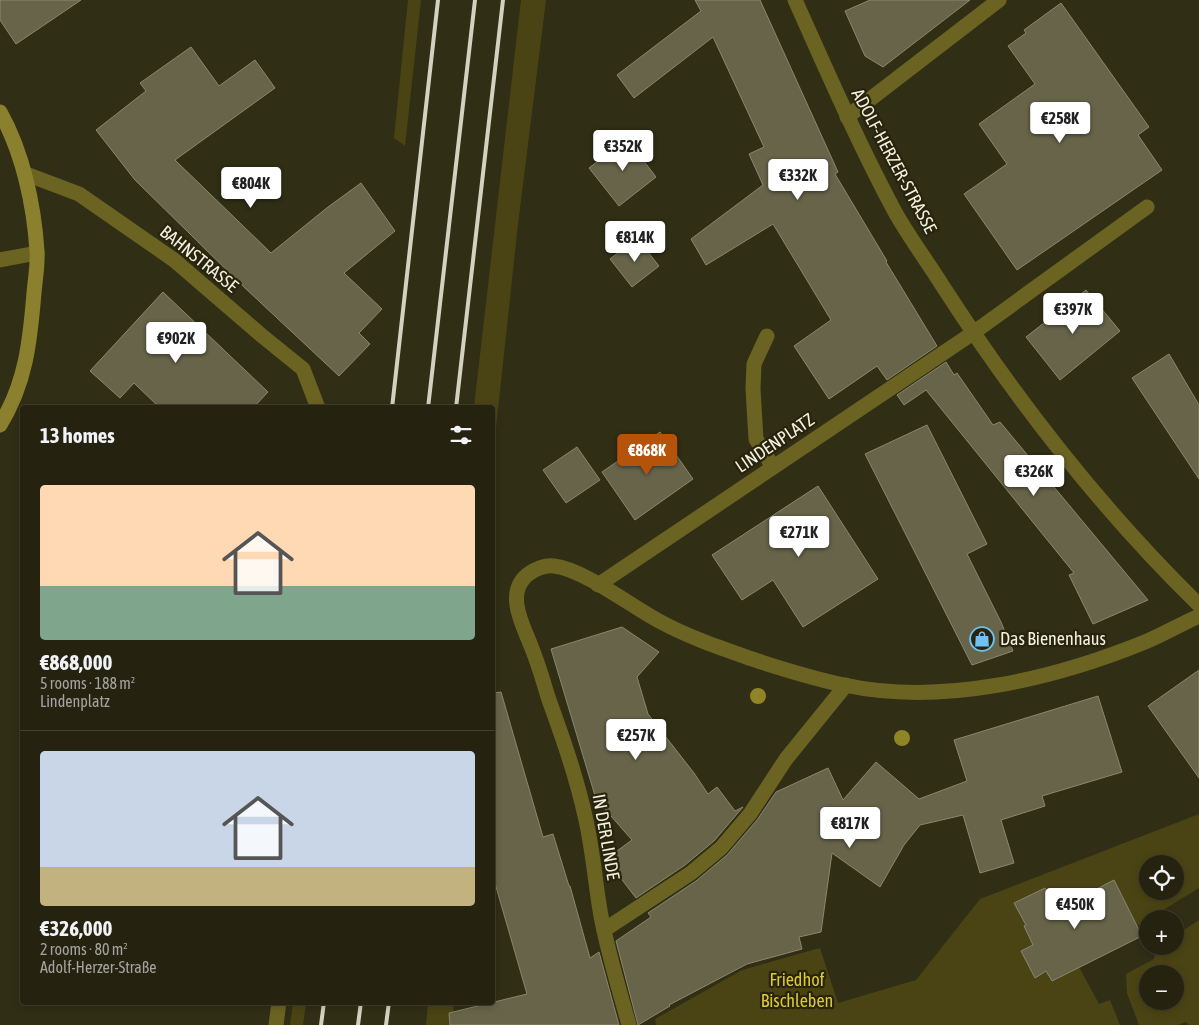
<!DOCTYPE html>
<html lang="en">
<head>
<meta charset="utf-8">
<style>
  body { margin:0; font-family:"Asap Condensed",sans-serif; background:#2d2a19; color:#f1f3f6; height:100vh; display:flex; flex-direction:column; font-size:19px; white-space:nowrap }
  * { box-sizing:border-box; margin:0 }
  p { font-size:16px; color:#a3a49f }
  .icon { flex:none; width:28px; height:28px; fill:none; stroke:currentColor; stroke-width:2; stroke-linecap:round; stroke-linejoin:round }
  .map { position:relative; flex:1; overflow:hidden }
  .sheet { position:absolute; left:20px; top:405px; width:475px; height:600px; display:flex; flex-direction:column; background:#252210; border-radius:5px; box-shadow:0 2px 8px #0003,0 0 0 1px #423f30 }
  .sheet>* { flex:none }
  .fabs { position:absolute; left:1139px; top:855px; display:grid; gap:10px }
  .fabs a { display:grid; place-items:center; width:45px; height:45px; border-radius:50%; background:#252210; box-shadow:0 2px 8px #0003,0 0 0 1px #423f30; font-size:25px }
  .price { position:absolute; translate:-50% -42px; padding:0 11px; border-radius:5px; background:#fff; color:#222; font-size:16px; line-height:32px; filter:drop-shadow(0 1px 2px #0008) }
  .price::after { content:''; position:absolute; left:50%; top:30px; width:15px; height:11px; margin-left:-8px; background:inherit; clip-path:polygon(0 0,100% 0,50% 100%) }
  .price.current { background:#b45309; color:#fff }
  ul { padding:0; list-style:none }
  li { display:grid; align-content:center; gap:10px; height:265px; padding:0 20px }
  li+li { border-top:1px solid #423f30 }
  li span { display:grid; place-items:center; height:155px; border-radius:5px; color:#555 }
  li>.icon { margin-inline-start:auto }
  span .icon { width:90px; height:90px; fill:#fffc; stroke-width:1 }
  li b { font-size:21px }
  h2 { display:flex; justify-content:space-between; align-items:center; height:60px; padding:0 20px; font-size:21px }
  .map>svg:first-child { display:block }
  .green { fill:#4a4414; fill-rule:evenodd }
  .building { fill:#67644a; stroke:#8b876c }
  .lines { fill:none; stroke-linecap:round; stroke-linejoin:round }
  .lane { stroke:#6b6322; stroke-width:15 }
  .street { stroke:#6b6322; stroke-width:15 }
  .secondary { stroke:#8a802d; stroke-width:15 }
  .rail { stroke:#d3d1c0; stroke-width:4 }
  .tree { fill:#8f8426 }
  .labels { text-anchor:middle; stroke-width:4.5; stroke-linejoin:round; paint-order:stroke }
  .street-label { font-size:18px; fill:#f2f0e1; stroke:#28240c }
  .poi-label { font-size:18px; fill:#f2f0e1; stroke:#28240c; text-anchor:start }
  .park-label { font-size:18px; fill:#dcca34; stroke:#28240c }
</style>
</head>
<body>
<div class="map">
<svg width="1199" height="1025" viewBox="0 0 1199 1025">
  <rect width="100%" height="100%" fill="#312e16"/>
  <!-- green -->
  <g class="green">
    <path d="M408,0H421L405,146L394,138Z"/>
    <path d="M521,0H546L518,224L496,428H493L492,408L474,407Z"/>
    <path d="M1199,814V888L1137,926L1114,881L1056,910L1045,888L1014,903L1026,925L1024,927L1033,945L1021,951L1035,977L1046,971L1052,981L1079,967L1099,1004L1110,1000L1120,1025H656L655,1019L742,970L820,948L838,1003L916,980L980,899ZM1148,864H1175V891H1148Z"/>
    <path d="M1199,920V1025H1189L1186,1022L1178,1025H1139L1127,993L1126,974L1154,959L1156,949L1160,946H1175V936ZM1148,974H1175V1001H1148Z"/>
    <path d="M293,1003H306L303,1025H290Z"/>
    <path d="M428,1003H453L455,1025H426Z"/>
  </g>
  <!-- building -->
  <g class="building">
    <path d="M0,0H81L16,44L0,20Z"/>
    <path d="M695,0H760L838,172L835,174L887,261L886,262L937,346L887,380L877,366L829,399L794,346L831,320L773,224L706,265L691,239L763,185L749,154L764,147L713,37L634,98L617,75L701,11Z"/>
    <path d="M870,0H970L883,67L865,56L845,11Z"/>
    <path d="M1061,3L1149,127L1138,135L1162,170L1017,270L964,194L1007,164L979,124L1035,84L1008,46L1026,33L1024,30Z"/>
    <path d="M191,47L219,86L255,60L275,88L175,160L271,253L328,207L361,183L395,231L344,273L382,309L359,333L370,344L339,376L245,288L135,180L96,130L146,91L140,83Z"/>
    <path d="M627,139L656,177L619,206L589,168Z"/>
    <path d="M637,238L659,266L632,287L610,259Z"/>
    <path d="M1086,290L1120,331L1060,380L1026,337Z"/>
    <path d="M163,292L268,392L253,408H160L134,383L120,398L90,371Z"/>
    <path d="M1169,354L1199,405V479L1132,378Z"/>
    <path d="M946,362L954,375L957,373L993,425L1000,422L1148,600L1093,624L1069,575L1074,573L926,390L904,405L897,395Z"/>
    <path d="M927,425L987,544L967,554L1001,622L1013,651L972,665L865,454Z"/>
    <path d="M660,432L693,479L635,520L602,472Z"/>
    <path d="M577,447L600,480L566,503L543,470Z"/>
    <path d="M818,486L878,579L803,627L773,580L742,600L712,555Z"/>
    <path d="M622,627L659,652L637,677L648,714L694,773L708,794L717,787L735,811L743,807L714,841L685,865L636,898L606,859L632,840L596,799L551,649Z"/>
    <path d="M1199,670V778L1148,706Z"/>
    <path d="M501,692L543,837L553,834L569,886H570L590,958L599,952L619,1025H450L449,1013L527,994L492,873V693Z"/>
    <path d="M1098,696L1122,772L1042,796L1045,806L1001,820L1014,863L980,873L963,815L920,825L904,845L880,887L832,853L821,932L799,937L802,949L747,964L669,1005L670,1006L638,1025L616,941L651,917L648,913L696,881L727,855L757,820L776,792L828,768L843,800L876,762L919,799L967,781L954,740Z"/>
    <path d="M1114,880L1142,936L1052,981L1046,971L1035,978L1021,951L1033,945L1024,926L1026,925L1014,903L1045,888L1056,910Z"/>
  </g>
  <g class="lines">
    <!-- lane -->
    <path class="lane" d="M767,336L754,364L753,389L756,439L773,467"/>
    <!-- street -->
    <g class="street">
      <path d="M795,0C827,71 858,143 895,212C909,237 927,261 942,285C1016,400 1101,509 1199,605"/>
      <path d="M847,117L999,0"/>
      <path d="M26,174L79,194L174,260L261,335L303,369L318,408"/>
      <path d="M0,260L37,253"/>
      <path d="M598,585L973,333L1147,207"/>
      <path d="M604,930L691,873L721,848L750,814L786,759L846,685"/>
      <path d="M276,1025L279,1002"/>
      <path d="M629,1025C619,989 608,953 601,916C595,883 593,849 585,816C576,775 562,736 548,697C543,680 538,663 531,646C523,625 505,594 527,575C534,569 545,565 554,566C583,569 631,606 659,621C690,638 724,649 758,661C786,670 815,679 844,685C942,706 1054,679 1145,642C1164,634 1181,624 1199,616"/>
    </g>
    <!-- secondary -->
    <path class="secondary" d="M0,112C23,153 34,205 37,251C38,265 35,280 34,293C30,341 26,383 0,425"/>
    <!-- rail -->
    <g class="rail">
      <path d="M392,408L438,0"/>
      <path d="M428,408L475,0"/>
      <path d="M456,408L503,0"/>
      <path d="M321,1025L324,1002"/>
      <path d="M358,1025L361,1002"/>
      <path d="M386,1025L389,1002"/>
    </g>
  </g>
  <!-- trees -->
  <g class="tree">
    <circle cx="758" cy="696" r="8"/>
    <circle cx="902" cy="738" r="8"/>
  </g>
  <!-- icons -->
  <defs>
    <g id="shop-ring" transform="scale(1.25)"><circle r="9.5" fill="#28240c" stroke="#6dc2f3" stroke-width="1.5"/><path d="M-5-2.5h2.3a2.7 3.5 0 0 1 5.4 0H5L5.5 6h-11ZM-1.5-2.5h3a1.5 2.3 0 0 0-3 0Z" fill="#6dc2f3"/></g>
  </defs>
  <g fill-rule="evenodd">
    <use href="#shop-ring" x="982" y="639"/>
  </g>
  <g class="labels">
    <!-- street labels -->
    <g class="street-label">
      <text transform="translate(894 161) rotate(62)" y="6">ADOLF-HERZER-STRASSE</text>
      <text transform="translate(199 259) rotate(39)" y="6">BAHNSTRASSE</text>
      <text transform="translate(775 443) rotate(-34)" y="6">LINDENPLATZ</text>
      <text transform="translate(606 837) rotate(80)" y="6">IN DER LINDE</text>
    </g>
    <!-- poi labels -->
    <g class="poi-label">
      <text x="1000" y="645">Das Bienenhaus</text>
    </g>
    <!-- park labels -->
    <g class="park-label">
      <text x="797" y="986">Friedhof<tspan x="797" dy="21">Bischleben</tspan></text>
    </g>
  </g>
</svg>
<div class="fabs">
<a><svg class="icon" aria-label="locate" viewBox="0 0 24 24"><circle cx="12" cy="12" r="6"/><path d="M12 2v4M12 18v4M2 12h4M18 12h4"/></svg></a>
<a>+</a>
<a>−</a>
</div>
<b class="price" style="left:1060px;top:144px">€258K</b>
<b class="price" style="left:623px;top:172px">€352K</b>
<b class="price" style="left:798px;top:201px">€332K</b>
<b class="price" style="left:251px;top:209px">€804K</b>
<b class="price" style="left:635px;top:263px">€814K</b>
<b class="price" style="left:1073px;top:335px">€397K</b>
<b class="price" style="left:176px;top:364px">€902K</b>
<b class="price current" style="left:647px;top:476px">€868K</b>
<b class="price" style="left:1034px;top:497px">€326K</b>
<b class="price" style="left:799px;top:558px">€271K</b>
<b class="price" style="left:636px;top:761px">€257K</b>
<b class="price" style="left:850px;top:849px">€817K</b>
<b class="price" style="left:1075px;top:930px">€450K</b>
<section class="sheet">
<h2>13 homes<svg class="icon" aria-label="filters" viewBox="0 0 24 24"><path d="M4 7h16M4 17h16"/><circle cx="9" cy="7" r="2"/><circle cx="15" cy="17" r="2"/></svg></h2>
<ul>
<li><span style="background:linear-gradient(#ffd9b3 65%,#7fa58c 0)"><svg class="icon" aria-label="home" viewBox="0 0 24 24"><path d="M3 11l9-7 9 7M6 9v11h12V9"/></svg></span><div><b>€868,000</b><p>5 rooms · 188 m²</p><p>Lindenplatz</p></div></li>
<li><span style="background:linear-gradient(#c9d6e8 75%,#c2b280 0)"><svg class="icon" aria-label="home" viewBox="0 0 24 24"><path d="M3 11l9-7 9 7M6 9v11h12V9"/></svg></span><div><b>€326,000</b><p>2 rooms · 80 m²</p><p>Adolf-Herzer-Straße</p></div></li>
</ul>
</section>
</div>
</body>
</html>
